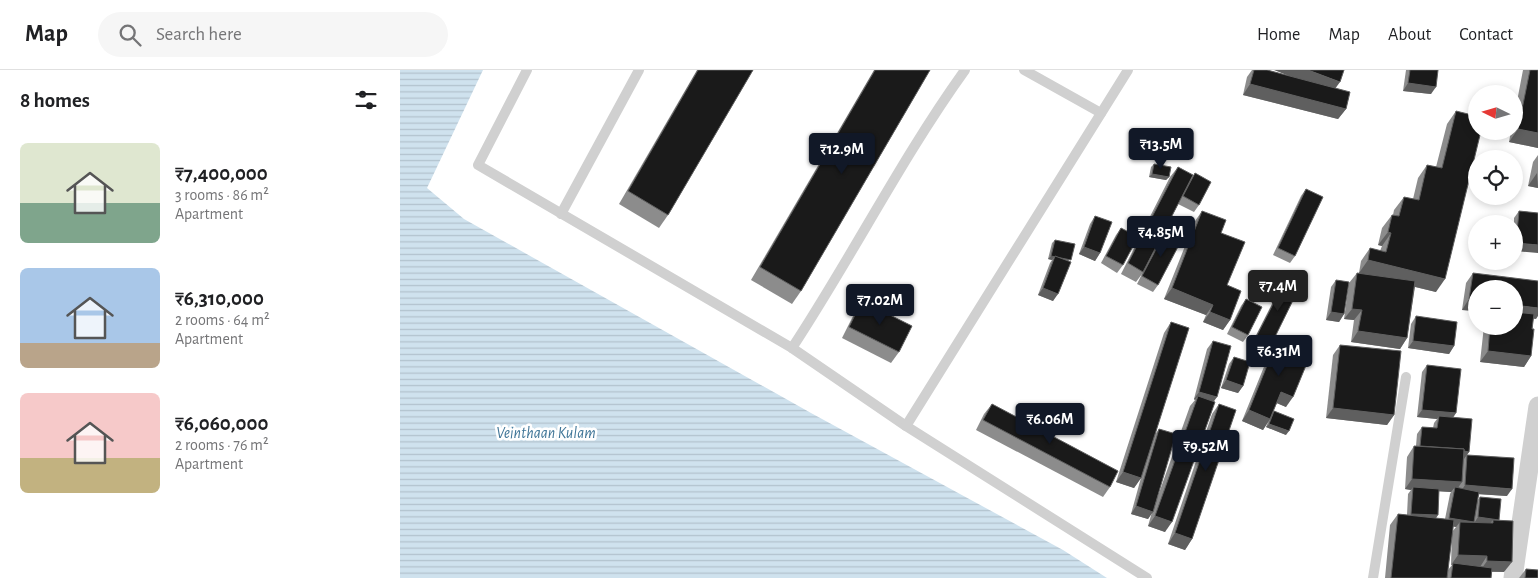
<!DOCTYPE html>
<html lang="en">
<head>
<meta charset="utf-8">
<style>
  body { margin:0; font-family:"Alegreya Sans",sans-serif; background:#f6f6f6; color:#202124; height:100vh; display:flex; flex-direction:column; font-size:19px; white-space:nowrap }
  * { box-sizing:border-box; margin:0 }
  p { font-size:16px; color:#757577 }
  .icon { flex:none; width:28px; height:28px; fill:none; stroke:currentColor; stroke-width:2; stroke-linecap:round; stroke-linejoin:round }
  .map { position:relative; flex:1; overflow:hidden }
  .drawer { display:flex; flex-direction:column; background:#fff; width:400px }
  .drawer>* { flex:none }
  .needle { width:32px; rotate:275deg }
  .fabs { position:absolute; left:1068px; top:15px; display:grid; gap:10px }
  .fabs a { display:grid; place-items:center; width:55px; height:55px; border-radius:50%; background:#fff; box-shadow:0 2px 8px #0003; font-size:25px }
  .price { position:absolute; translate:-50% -42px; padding:0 11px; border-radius:5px; background:#111827; color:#fff; font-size:16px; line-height:32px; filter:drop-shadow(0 1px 2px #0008) }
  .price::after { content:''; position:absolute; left:50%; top:30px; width:15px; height:11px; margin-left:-8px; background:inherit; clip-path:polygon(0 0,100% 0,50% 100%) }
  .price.active { background:#222; color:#fff }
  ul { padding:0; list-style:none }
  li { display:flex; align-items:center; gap:15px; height:125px; padding:0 20px }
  li span { display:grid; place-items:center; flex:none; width:140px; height:100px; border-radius:8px; color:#555 }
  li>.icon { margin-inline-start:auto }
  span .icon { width:60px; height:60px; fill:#fffc; stroke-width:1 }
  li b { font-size:21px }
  h2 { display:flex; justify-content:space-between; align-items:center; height:60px; padding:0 20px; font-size:21px }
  header { display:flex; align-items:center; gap:30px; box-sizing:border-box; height:70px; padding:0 25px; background:#fff; border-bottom:1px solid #e0e0e0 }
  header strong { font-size:24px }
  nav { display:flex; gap:28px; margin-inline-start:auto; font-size:18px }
  .search { width:350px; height:45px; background:#f6f6f6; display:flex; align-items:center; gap:12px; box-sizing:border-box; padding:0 18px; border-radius:28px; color:#757577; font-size:19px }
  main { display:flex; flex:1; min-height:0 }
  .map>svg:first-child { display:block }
  .water { fill:url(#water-rules) }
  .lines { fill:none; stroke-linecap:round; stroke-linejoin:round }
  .lane { stroke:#d0d0d0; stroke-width:10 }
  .street { stroke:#d0d0d0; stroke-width:19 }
  .wall { fill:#8c8c8c; fill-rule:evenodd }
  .shaded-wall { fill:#5f5f5f }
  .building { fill:#1a1a1a; stroke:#5f5f5f }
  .labels { text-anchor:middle; stroke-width:5; stroke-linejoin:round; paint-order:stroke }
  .water-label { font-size:16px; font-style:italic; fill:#3f7597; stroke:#fff }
</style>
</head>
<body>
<header>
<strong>Map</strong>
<div class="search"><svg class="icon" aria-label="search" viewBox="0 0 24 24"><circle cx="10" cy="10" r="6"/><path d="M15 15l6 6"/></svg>Search here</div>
<nav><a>Home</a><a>Map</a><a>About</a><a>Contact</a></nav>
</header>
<main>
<section class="drawer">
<h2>8 homes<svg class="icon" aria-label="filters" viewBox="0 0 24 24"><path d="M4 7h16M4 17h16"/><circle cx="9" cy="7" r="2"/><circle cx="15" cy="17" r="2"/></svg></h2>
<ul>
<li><span style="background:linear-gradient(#dfe7d0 60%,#7fa58c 0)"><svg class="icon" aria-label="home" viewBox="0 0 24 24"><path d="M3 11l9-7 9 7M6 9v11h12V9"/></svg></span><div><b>₹7,400,000</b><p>3 rooms · 86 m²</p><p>Apartment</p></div></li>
<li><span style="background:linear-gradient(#a9c7e8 75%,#b9a48a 0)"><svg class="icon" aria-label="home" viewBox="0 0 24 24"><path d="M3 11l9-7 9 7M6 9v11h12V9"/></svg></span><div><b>₹6,310,000</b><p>2 rooms · 64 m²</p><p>Apartment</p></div></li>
<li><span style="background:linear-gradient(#f6c9c9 65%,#c2b280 0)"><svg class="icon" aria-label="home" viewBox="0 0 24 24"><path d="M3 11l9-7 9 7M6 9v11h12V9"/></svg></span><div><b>₹6,060,000</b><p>2 rooms · 76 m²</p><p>Apartment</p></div></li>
</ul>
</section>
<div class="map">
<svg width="1138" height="508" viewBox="0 0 1138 508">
  <defs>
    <pattern id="water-rules" width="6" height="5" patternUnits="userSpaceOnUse" patternTransform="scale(1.25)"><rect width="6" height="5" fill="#cfe2ee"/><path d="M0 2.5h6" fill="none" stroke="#b2c2cd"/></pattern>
  </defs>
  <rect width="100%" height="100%" fill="#fff"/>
  <!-- water -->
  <path class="water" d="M0,0H83L27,118L64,149L411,343L663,480L707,508H0Z"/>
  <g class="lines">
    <!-- lane -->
    <g class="lane">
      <path d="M127,0L78,95L392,278L506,356L747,508"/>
      <path d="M624,0L701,43"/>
      <path d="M161,144L239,0"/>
      <path d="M392,278C452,187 501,89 565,0"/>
      <path d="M506,356L728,0"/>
      <path d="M973,508L1006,307"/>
    </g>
    <!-- street -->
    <path class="street" d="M1113,508L1138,336"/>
  </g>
  <!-- wall -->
  <g class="wall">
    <path d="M297,0H353L268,145L259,158L219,134Z"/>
    <path d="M474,0H530L401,221L392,234L351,210Z"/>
    <path d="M852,0H867L936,18L946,39L938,49L843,25L847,7Z"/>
    <path d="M1006,0H1038L1031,24L1003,21Z"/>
    <path d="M1123,0H1138V78L1109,72L1111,61H1114V47Z"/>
    <path d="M1056,41L1036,222L1015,217L1007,268L1000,279L951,272L954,250L944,249L949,213L957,203H959L961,191L970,178L980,181L982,176L978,175L982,158L992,145H993L994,140L1004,127L1013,129L1018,108L1027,95L1036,97L1047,54Z"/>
    <path d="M1138,85V118L1128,116L1133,92Z"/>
    <path d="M754,94L769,107L766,110L749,107L751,97Z"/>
    <path d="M778,97L791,110L795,103L799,135L794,142L778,134L759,172L765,162L758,215L753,222L737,214L742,204L736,212L721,204L770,107Z"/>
    <path d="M906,119L895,186L890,193L873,185L901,126Z"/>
    <path d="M802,141L821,163L827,215L830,250L823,260L803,252L806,245L764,229L795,151Z"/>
    <path d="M1119,141L1138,143L1114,181V148Z"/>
    <path d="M695,146L700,183L695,191L679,184L690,154Z"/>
    <path d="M721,158L723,195L717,203L701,193L716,165Z"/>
    <path d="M655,170L670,192L653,231L638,225L650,193L652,190L648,189L652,173Z"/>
    <path d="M1073,203L1136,249L1133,248L1131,286L1124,297L1080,292L1084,256H1114L1076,219V241L1062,240L1066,213Z"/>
    <path d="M887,207L870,277L864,284L850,277L882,214Z"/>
    <path d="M936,210L944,244L939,252L926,250L931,217Z"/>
    <path d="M846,229L848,265L843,272L827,264L841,236Z"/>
    <path d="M462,231L499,282L491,293L442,268L455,242Z"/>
    <path d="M1016,246L1054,276L1049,284L1008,278L1011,254Z"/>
    <path d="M771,252L756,363L759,359L754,437L790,336L795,330L794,329L807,279L813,271L814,331L765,462L748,456L752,442L748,449L731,444L742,404L741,408L734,418L716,412L764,263Z"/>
    <path d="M879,266L896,288L886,337L877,333L873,341L886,365L866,357L868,352L863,360L842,351L872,277Z"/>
    <path d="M940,275L994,345L987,355L926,348L933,285Z"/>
    <path d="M834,287L843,316L838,323L821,318L829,294Z"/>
    <path d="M1027,295L1053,347L1069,382L1064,389L1067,385L1107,426L1079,424L1077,431L1080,427L1099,450L1104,502H1092L1091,508H985L990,455L998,444L1007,445L1008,424L1011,420L1005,419L1007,387L1014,376H1016L1017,364L1022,357L1033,358L1034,353L1037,349L1017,347L1022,302ZM1039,421L1051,422L1050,424L1045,449L1036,448ZM1053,456L1056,457L1052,462L1051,495H1052L1048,500Z"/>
    <path d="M592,334L710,417L703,427L576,360L584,344Z"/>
    <path d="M819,334L792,469L785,480L768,474L812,344Z"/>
    <path d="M1126,499L1138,508H1119Z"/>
  </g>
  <!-- shaded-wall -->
  <g class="shaded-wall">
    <path d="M874,0H908L940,12L932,23Z"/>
    <path d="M1008,13L1036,17L1031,24L1003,21Z"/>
    <path d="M850,14L946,39L938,49L843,25Z"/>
    <path d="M1118,59L1138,63V78L1109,72Z"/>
    <path d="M1137,103L1138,118L1128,116Z"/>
    <path d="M752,104L769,107L766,110L749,107Z"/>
    <path d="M988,162L991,163L982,176L978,175Z"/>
    <path d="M1116,173L1138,175V183L1114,181V176Z"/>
    <path d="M684,177L700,183L695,191L679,184Z"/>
    <path d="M651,186H655L652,190L648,189Z"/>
    <path d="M968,190L1045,209L1036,222L959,203Z"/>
    <path d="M643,218L658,224L653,231L638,225Z"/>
    <path d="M772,218L813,235L806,245L764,229Z"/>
    <path d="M1069,229L1076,230V241L1062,240Z"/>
    <path d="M1114,235L1138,238V246L1136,249L1114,246Z"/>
    <path d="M952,239L962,240L954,250L944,249Z"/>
    <path d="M810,242L830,250L823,260L803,252Z"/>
    <path d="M931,242L944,244L939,252L926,250Z"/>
    <path d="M958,261L1007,268L1000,279L951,272Z"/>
    <path d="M1013,271L1054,276L1049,284L1008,278Z"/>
    <path d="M1088,281L1131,286L1124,297L1080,292Z"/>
    <path d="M826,310L843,316L838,323L821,318Z"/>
    <path d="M799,322L817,327L812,334L798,326L795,330L794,329Z"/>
    <path d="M881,322L893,327L886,337L874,332Z"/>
    <path d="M933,338L994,345L987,355L926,348Z"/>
    <path d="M849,340L870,349L863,360L842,351Z"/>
    <path d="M1022,340L1056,343L1051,351L1039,346L1037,349L1017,347Z"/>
    <path d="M869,354L889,361L886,365L866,357Z"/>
    <path d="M1020,376L1069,382L1064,389Z"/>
    <path d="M723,402L741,408L734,418L716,412Z"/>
    <path d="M1012,409L1062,412L1055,422V417L1051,422L1013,420V417L1011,420L1005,419Z"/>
    <path d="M1065,415L1112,419L1107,426L1060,423Z"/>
    <path d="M736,436L753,442L748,449L731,444Z"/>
    <path d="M1011,444L1038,445L1033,453L1006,451Z"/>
    <path d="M755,446L772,452L765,462L748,456Z"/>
    <path d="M1078,447L1099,450H1093L1088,456L1073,455Z"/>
    <path d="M1049,448L1074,452L1068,459L1060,452L1056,457L1044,455Z"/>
    <path d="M775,463L792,469L785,480L768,474Z"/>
    <path d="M1058,485L1087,486L1080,497L1053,493L1051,495Z"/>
    <path d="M1087,491L1112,492L1104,502L1080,501Z"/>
  </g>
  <!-- building -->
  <g class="building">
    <path d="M298,0H353L268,145L228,121Z"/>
    <path d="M475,0H530L401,221L360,197Z"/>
    <path d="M854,0H867L950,22L946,39L850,14Z"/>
    <path d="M908,0H944L940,12Z"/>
    <path d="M1010,0H1038L1036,17L1008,13Z"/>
    <path d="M1130,0H1138V63L1118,59Z"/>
    <path d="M1056,41L1076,46V61H1081L1045,209L968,190L970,178L986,182L991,163L988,162L992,145L999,146L1004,127L1019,130L1027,95L1042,98Z"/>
    <path d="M754,94L771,97L769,107L752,104Z"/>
    <path d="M778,97L793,105L743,202L728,193Z"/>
    <path d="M795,103L811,112L799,135L783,126Z"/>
    <path d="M906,119L923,127L895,186L878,178Z"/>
    <path d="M802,141L826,150L821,163L845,172L827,215L841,221L830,250L810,242L813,235L772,218Z"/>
    <path d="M1119,141L1138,143V175L1116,173Z"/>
    <path d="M695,146L712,152L700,183L684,177Z"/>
    <path d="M721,158L738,167L723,195L706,186Z"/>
    <path d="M765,162L781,171L758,215L742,206Z"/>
    <path d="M655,170L675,174L671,190L651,186Z"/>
    <path d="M655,186L671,192L658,224L643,218Z"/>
    <path d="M957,203L1015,211L1007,268L958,261L962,240L952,239Z"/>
    <path d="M1073,203L1138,211V238L1114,235V219H1076V230L1069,229Z"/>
    <path d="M887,207L901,214L870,277L855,269Z"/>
    <path d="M936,210L949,212L944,244L931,242Z"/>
    <path d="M846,229L862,237L848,265L832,257Z"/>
    <path d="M462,231L512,256L499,282L449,257Z"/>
    <path d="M1114,242L1134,244L1132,259H1134L1131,286L1088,281L1090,256H1114Z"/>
    <path d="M1016,246L1057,252L1054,276L1013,271Z"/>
    <path d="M771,252L789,258L741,408L723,402Z"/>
    <path d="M879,266L901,275L896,288L907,293L893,327L881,322L870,349L849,340Z"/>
    <path d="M813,271L831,276L817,327L799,322Z"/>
    <path d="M940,275L1001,281L994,345L933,338Z"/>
    <path d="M834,287L850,292L843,316L826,310Z"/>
    <path d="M1027,295L1061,299L1056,343L1022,340Z"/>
    <path d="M798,326L815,332L772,452L755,446Z"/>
    <path d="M592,334L718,401L710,417L583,350Z"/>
    <path d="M819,334L836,340L792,469L775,463Z"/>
    <path d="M874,341L894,349L889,361L869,354Z"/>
    <path d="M1039,346L1072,349L1069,382L1064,381V379L1020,376L1022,357L1037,358Z"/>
    <path d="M759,359L776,364L753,442L736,436Z"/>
    <path d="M1014,376L1064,379L1062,412L1012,409Z"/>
    <path d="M1067,385L1114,388L1112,419L1065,415Z"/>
    <path d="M1013,417L1039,419L1038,445L1011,444Z"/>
    <path d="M1055,417L1079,422L1074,452L1049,448Z"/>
    <path d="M1080,427L1101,429L1099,450L1078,447Z"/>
    <path d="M998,444L1054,450L1047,508H991Z"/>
    <path d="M1093,450L1113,451L1112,492L1087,491V486L1058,485L1060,452L1093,453Z"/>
    <path d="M1053,493L1092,498L1091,508H1051Z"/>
    <path d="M1126,499L1138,500V508H1125Z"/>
  </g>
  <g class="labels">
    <!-- water labels -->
    <g class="water-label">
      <text x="146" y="368">Veinthaan Kulam</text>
    </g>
  </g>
</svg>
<div class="fabs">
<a><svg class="needle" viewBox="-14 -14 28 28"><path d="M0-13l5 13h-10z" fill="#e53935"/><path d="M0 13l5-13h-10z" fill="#757577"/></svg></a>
<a><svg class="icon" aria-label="locate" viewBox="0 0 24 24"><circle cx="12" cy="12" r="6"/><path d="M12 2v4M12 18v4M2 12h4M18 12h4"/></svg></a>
<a>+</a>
<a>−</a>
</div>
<b class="price" style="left:761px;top:100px">₹13.5M</b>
<b class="price" style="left:442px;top:105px">₹12.9M</b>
<b class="price" style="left:761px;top:188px">₹4.85M</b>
<b class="price active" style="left:878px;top:242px">₹7.4M</b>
<b class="price" style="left:480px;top:256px">₹7.02M</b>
<b class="price" style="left:879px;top:307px">₹6.31M</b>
<b class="price" style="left:650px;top:375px">₹6.06M</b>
<b class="price" style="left:806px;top:402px">₹9.52M</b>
</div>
</main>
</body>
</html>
